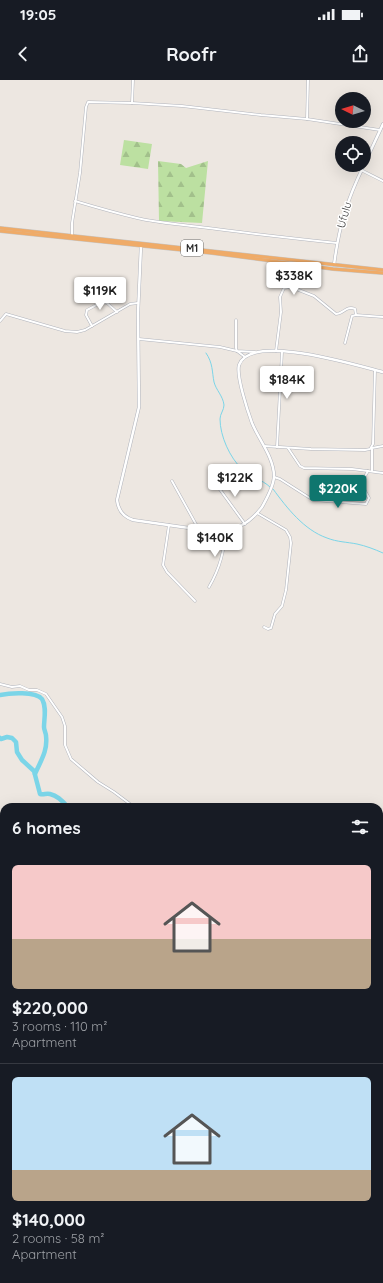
<!DOCTYPE html>
<html lang="en">
<head>
<meta charset="utf-8">
<style>
  body { margin:0; font-family:Quicksand,sans-serif; background:#242831; color:#f1f3f6; height:100vh; display:flex; flex-direction:column; font-size:15px; white-space:nowrap }
  * { box-sizing:border-box; margin:0 }
  p { font-size:13px; color:#9ea1a6 }
  .icon { flex:none; width:22px; height:22px; fill:none; stroke:currentColor; stroke-width:2; stroke-linecap:round; stroke-linejoin:round }
  .map { position:relative; flex:1; overflow:hidden }
  .side { position:absolute; left:0px; top:723px; width:383px; height:480px; display:flex; flex-direction:column; background:#171b24; border-radius:12px 12px 0 0; box-shadow:0 4px 16px #0002 }
  .side>* { flex:none }
  .needle { width:26px; rotate:275deg }
  .buttons { position:absolute; left:335px; top:12px; display:grid; gap:8px }
  .buttons a { display:grid; place-items:center; width:36px; height:36px; border-radius:50%; background:#171b24; box-shadow:0 4px 16px #0002; font-size:20px }
  .price { position:absolute; translate:-50% -34px; padding:0 9px; border-radius:4px; background:#fff; color:#222; font-size:13px; line-height:26px; filter:drop-shadow(0 1px 2px #0008) }
  .price::after { content:''; position:absolute; left:50%; top:24px; width:12px; height:9px; margin-left:-6px; background:inherit; clip-path:polygon(0 0,100% 0,50% 100%) }
  .price.selected { background:#0f766e; color:#fff }
  ul { padding:0; list-style:none }
  li { display:grid; align-content:center; gap:8px; height:212px; padding:0 12px }
  li+li { border-top:1px solid #363941 }
  li span { display:grid; place-items:center; height:124px; border-radius:6px; color:#555 }
  li>.icon { margin-inline-start:auto }
  span .icon { width:72px; height:72px; fill:#fffc; stroke-width:1 }
  li b { font-size:17px }
  h2 { display:flex; justify-content:space-between; align-items:center; height:48px; padding:0 12px; font-size:17px }
  .status { display:flex; justify-content:space-between; align-items:center; height:28px; padding:0 20px; background:#171b24; direction:ltr }
  .status svg { height:11px; fill:currentColor }
  header { display:flex; justify-content:space-between; align-items:center; height:52px; padding:0 12px; background:#171b24; font-size:18px; font-weight:700 }
  .map>svg:first-child { display:block }
  .education { fill:#eee2d2 }
  .forest { fill:url(#forest-firs) }
  .lines { fill:none; stroke-linecap:round; stroke-linejoin:round }
  .stream { stroke:#7bd5e8; stroke-width:1 }
  .river { stroke:#7bd5e8; stroke-width:4.5 }
  .minor-casing { stroke:#b1b4bc; stroke-width:3 }
  .tertiary-casing { stroke:#b1b4bc; stroke-width:3.5 }
  .trunk-casing { stroke:#c4c4c4; stroke-width:4 }
  .minor { stroke:#fff; stroke-width:2 }
  .tertiary { stroke:#fff; stroke-width:2.5 }
  .trunk { stroke:#efab68; stroke-width:3 }
  .labels { text-anchor:middle; stroke-width:3; stroke-linejoin:round; paint-order:stroke }
  .shield { fill:#fff; stroke:#6c6c6c; stroke-width:1 }
  .shield-label { font-size:10px; font-weight:bold; fill:#2d2d2d }
  .street-label { font-size:11px; fill:#2d2d2d; stroke:#fff }
</style>
</head>
<body>
<div class="status"><b>19:05</b><svg viewBox="0 0 49 12"><path d="M0 12V9h3v3zM5 12V6h3v6zM10 12V3h3v9zM15 12V0h3v12zM26 1h20v11H26zM47 4h2v5h-2z"/></svg></div>
<header><svg class="icon" aria-label="back" viewBox="0 0 24 24"><path d="M15 5l-7 7 7 7"/></svg>Roofr<svg class="icon" aria-label="share" viewBox="0 0 24 24"><path d="M12 15V3M7 8l5-5 5 5M5 13v7h14v-7"/></svg></header>
<div class="map">
<svg width="383" height="1203" viewBox="0 0 383 1203">
  <defs>
    <pattern id="forest-firs" width="22" height="20" patternUnits="userSpaceOnUse"><rect width="22" height="20" fill="#bce0a1"/><path d="M5 1l3.5 6h-7zM16 11l3.5 6h-7z" fill="#a2c08b"/></pattern>
  </defs>
  <rect width="100%" height="100%" fill="#ede7e1"/>
  <!-- education -->
  <path class="education" d="M0,1165H4V1199H14L13,1203H0Z"/>
  <!-- forest -->
  <g class="forest">
    <path d="M124,60L152,64L148,89L120,85Z"/>
    <path d="M158,81L181,84L186,88L208,81L202,143L159,141Z"/>
  </g>
  <g class="lines">
    <!-- stream -->
    <g class="stream">
      <path d="M206,273C213,283 212,292 214,302C216,310 223,316 224,325C224,330 220,334 220,339C220,356 230,378 242,389C250,398 262,399 270,407"/>
      <path d="M273,409C287,428 304,450 327,458C337,462 347,462 357,464C366,466 374,469 383,473"/>
      <path d="M0,1001L4,1000"/>
      <path d="M258,1203L261,1199"/>
    </g>
    <!-- river -->
    <g class="river">
      <path d="M0,615C9,613 36,611 42,619C47,627 44,639 44,647C44,650 46,653 46,656C48,671 40,682 35,694"/>
      <path d="M0,658L1,659L7,657L12,658L16,662L17,672L22,680L34,691L40,714C44,715 46,713 50,714C58,716 62,721 68,727"/>
      <path d="M379,814H383"/>
      <path d="M379,1048L383,1049"/>
    </g>
    <!-- minor casing -->
    <g class="minor-casing">
      <g id="minor">
        <path d="M132,23L133,0"/>
        <path d="M307,39L308,0"/>
        <path d="M361,90L383,101"/>
        <path d="M75,121C95,127 116,133 137,138C158,143 179,144 200,147C246,153 291,158 337,163"/>
        <path d="M72,156V143L80,93L86,27L88,22L132,23L182,26L261,35L307,39L380,50"/>
        <path d="M236,240V268L237,271L245,277"/>
        <path d="M0,241L6,234L65,251L77,252L85,250L130,224L138,223"/>
        <path d="M92,246L86,235L87,230L102,222L107,223L117,232"/>
        <path d="M139,259L220,267L237,271L255,272"/>
        <path d="M345,263L352,236L356,235L383,237"/>
        <path d="M276,271L281,232L280,217L284,208L291,207L314,216L336,234C343,234 347,225 355,229L356,235"/>
        <path d="M264,366L311,369L365,370L370,369L373,364L375,290"/>
        <path d="M277,367L282,272"/>
        <path d="M288,368L300,386L304,388L352,389L383,393"/>
        <path d="M372,391V368L383,366"/>
        <path d="M274,397L280,399L313,420L366,424L369,418L364,409V398L368,391"/>
        <path d="M213,400L245,444"/>
        <path d="M172,401L198,448"/>
        <path d="M257,433L286,450L290,457L291,463L286,510L282,526L275,534L271,548L268,549L264,547"/>
        <path d="M169,445L163,485L167,492L195,521"/>
        <path d="M209,507C220,488 225,471 225,450"/>
        <path d="M0,604L12,607L20,606L29,610H37L46,614L62,637L65,646V665L71,679L98,702L114,712L134,727"/>
        <path d="M0,736L4,743"/>
        <path d="M0,749L4,750"/>
        <path d="M0,764L4,772"/>
        <path d="M0,774L4,776"/>
        <path d="M379,784L383,785"/>
        <path d="M0,790H4"/>
        <path d="M379,889L383,890"/>
        <path d="M0,904L4,913"/>
        <path d="M379,917L383,910"/>
        <path d="M379,949L383,952"/>
        <path d="M0,962L4,961"/>
        <path d="M379,1010H383"/>
        <path d="M0,1024H4"/>
        <path d="M0,1048H4"/>
        <path d="M0,1074L4,1075"/>
        <path d="M379,1086H383"/>
        <path d="M0,1102L4,1103"/>
        <path d="M0,1126H4"/>
        <path d="M379,1142L383,1126"/>
        <path d="M0,1150H4"/>
        <path d="M189,1199L198,1201L201,1203"/>
        <path d="M149,1200L152,1203"/>
        <path d="M8,1203L9,1199"/>
        <path d="M38,1203L40,1199"/>
        <path d="M68,1203L70,1199"/>
        <path d="M97,1203L99,1199"/>
        <path d="M129,1203L132,1199"/>
        <path d="M178,1203L182,1199"/>
        <path d="M238,1203L241,1199"/>
        <path d="M276,1203L277,1199"/>
        <path d="M303,1203L304,1199"/>
        <path d="M331,1203L333,1199"/>
        <path d="M359,1203L360,1199"/>
      </g>
    </g>
    <!-- tertiary casing -->
    <g class="tertiary-casing">
      <g id="tertiary">
        <path d="M364,85L383,44"/>
        <path d="M141,166L138,233L139,327L117,420C118,430 124,437 133,440L189,448L225,450C241,449 253,439 262,427C267,418 274,406 274,396C274,378 259,360 252,343C248,332 236,296 239,285C250,252 359,286 383,292"/>
        <path d="M334,185C339,146 347,120 364,85"/>
        <path d="M0,915L4,916"/>
        <path d="M379,931H383"/>
      </g>
    </g>
    <!-- trunk casing -->
    <g class="trunk-casing">
      <g id="trunk">
        <path d="M0,148L383,190"/>
        <path d="M0,151L212,173L333,189L383,193"/>
      </g>
    </g>
    <!-- minor -->
    <use href="#minor" class="minor"/>
    <!-- tertiary -->
    <use href="#tertiary" class="tertiary"/>
    <!-- trunk -->
    <use href="#trunk" class="trunk"/>
  </g>
  <g class="labels">
    <!-- shield labels -->
    <rect class="shield" x="181" y="160" width="22" height="16" rx="3"/>
    <g class="shield-label">
      <text x="192" y="172">M1</text>
    </g>
    <!-- street labels -->
    <g class="street-label">
      <text transform="translate(344 135) rotate(-74)" y="4">Ufulu</text>
    </g>
  </g>
</svg>
<div class="buttons">
<a><svg class="needle" viewBox="-14 -14 28 28"><path d="M0-13l5 13h-10z" fill="#e53935"/><path d="M0 13l5-13h-10z" fill="#9ea1a6"/></svg></a>
<a><svg class="icon" aria-label="locate" viewBox="0 0 24 24"><circle cx="12" cy="12" r="6"/><path d="M12 2v4M12 18v4M2 12h4M18 12h4"/></svg></a>
</div>
<b class="price" style="left:294px;top:216px">$338K</b>
<b class="price" style="left:100px;top:231px">$119K</b>
<b class="price" style="left:287px;top:320px">$184K</b>
<b class="price" style="left:235px;top:418px">$122K</b>
<b class="price selected" style="left:338px;top:429px">$220K</b>
<b class="price" style="left:215px;top:478px">$140K</b>
<section class="side">
<h2>6 homes<svg class="icon" aria-label="filters" viewBox="0 0 24 24"><path d="M4 7h16M4 17h16"/><circle cx="9" cy="7" r="2"/><circle cx="15" cy="17" r="2"/></svg></h2>
<ul>
<li><span style="background:linear-gradient(#f6c9c9 60%,#b9a48a 0)"><svg class="icon" aria-label="home" viewBox="0 0 24 24"><path d="M3 11l9-7 9 7M6 9v11h12V9"/></svg></span><div><b>$220,000</b><p>3 rooms · 110 m²</p><p>Apartment</p></div></li>
<li><span style="background:linear-gradient(#bfe0f5 75%,#b9a48a 0)"><svg class="icon" aria-label="home" viewBox="0 0 24 24"><path d="M3 11l9-7 9 7M6 9v11h12V9"/></svg></span><div><b>$140,000</b><p>2 rooms · 58 m²</p><p>Apartment</p></div></li>
</ul>
</section>
</div>
</body>
</html>
